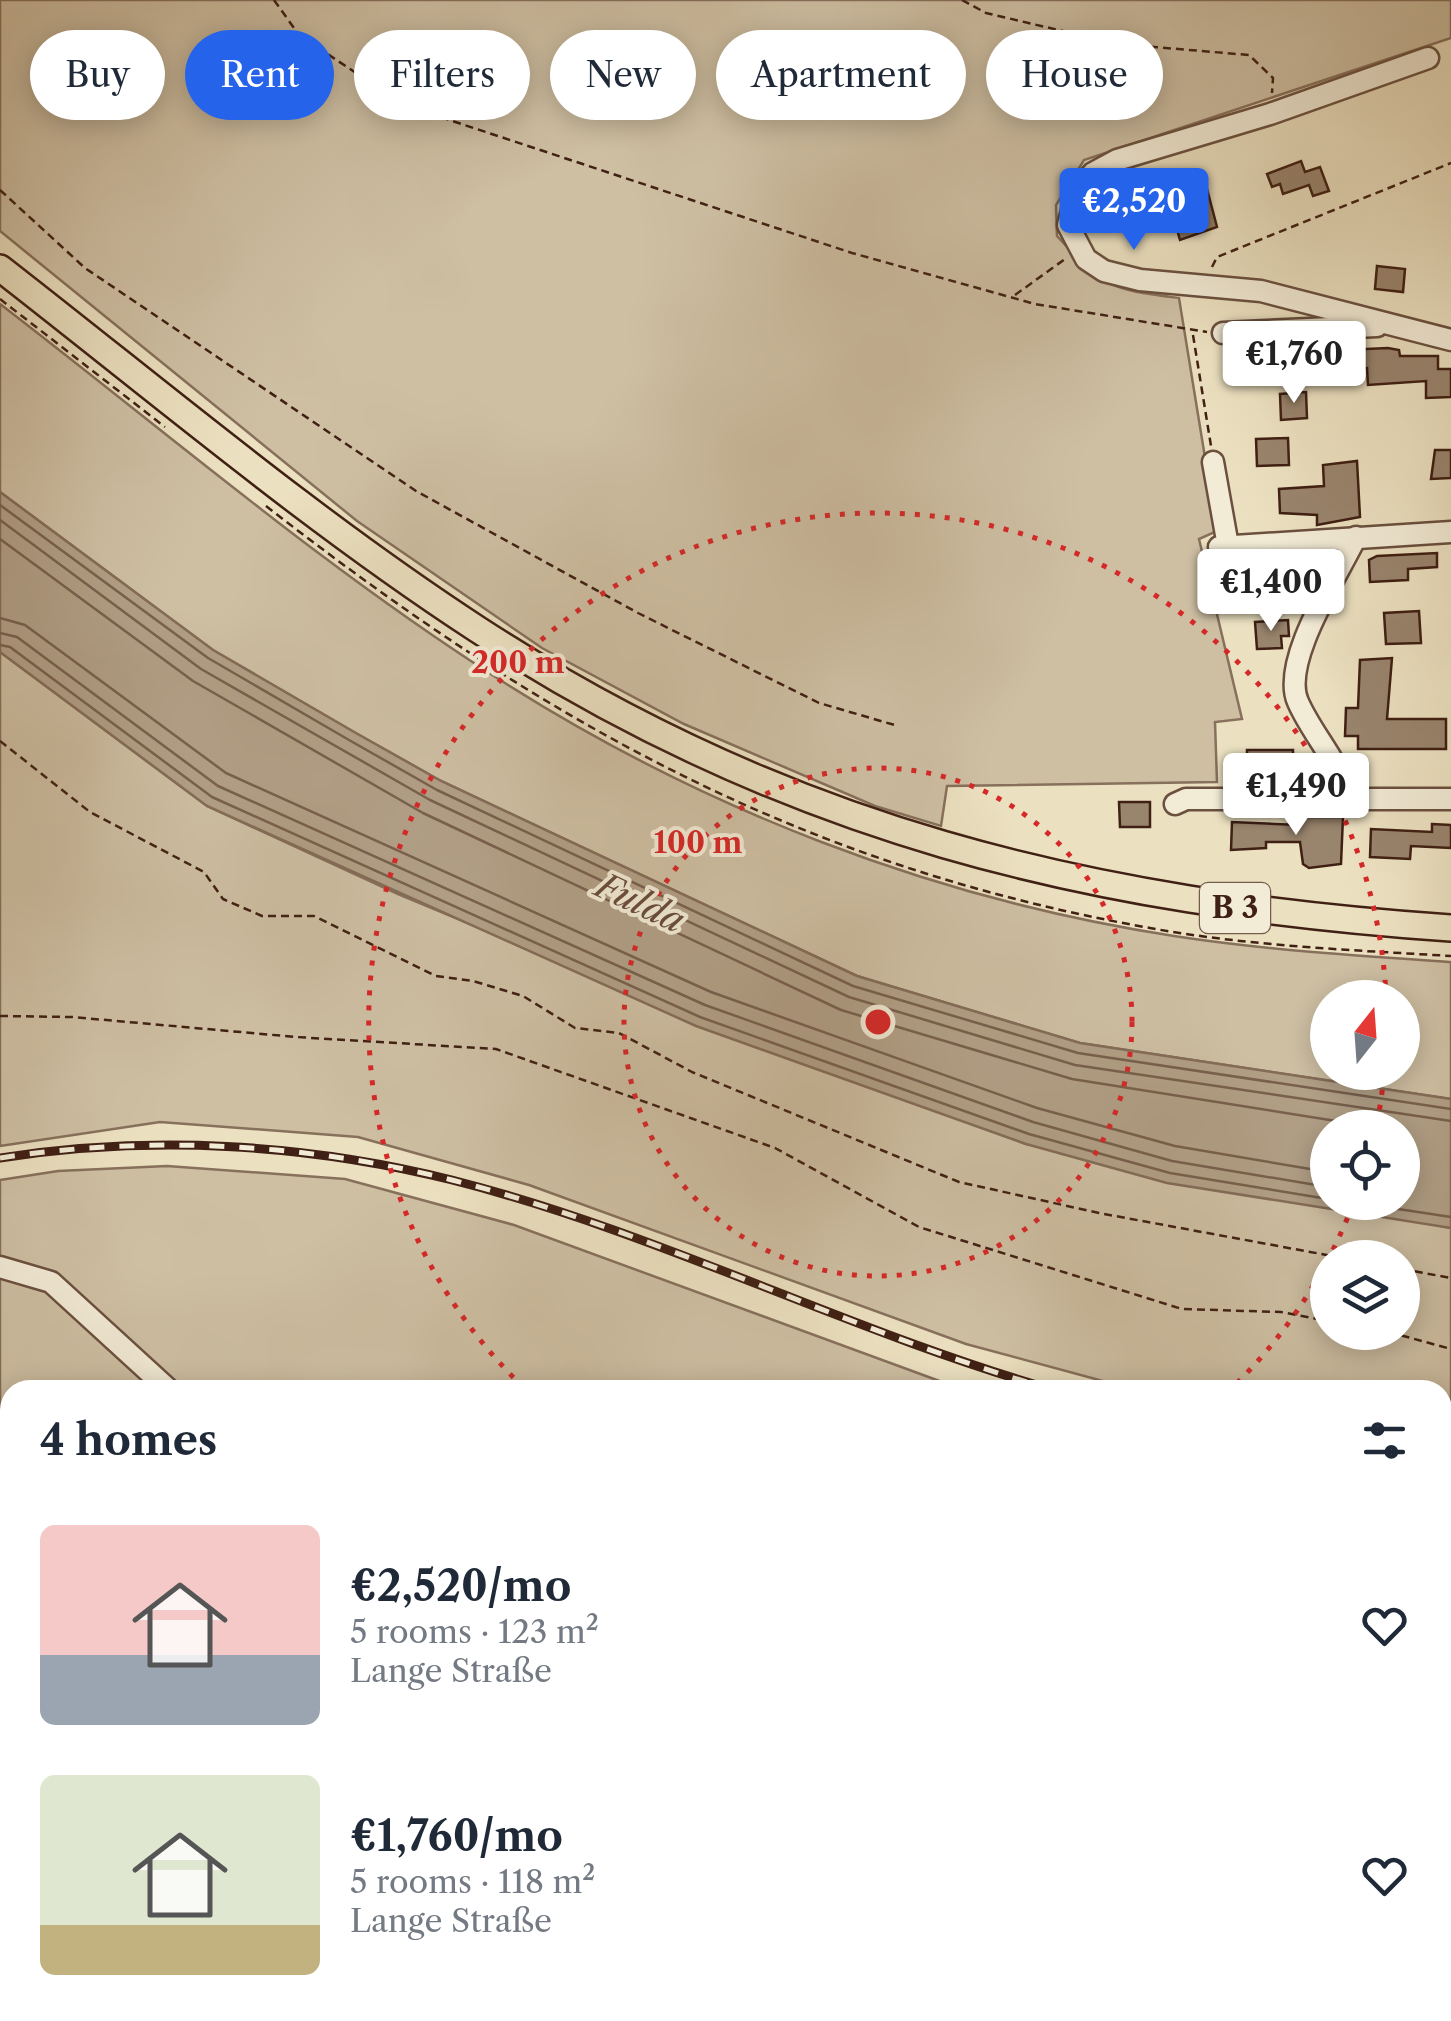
<!DOCTYPE html>
<html lang="en">
<head>
<meta charset="utf-8">
<style>
  body { margin:0; font-family:"Libre Caslon Text",serif; background:#f6f6f7; color:#1f2937; height:100vh; display:flex; flex-direction:column; font-size:38px; white-space:nowrap }
  * { box-sizing:border-box; margin:0 }
  p { font-size:32px; color:#747a83 }
  .icon { flex:none; width:55px; height:55px; fill:none; stroke:currentColor; stroke-width:2; stroke-linecap:round; stroke-linejoin:round }
  .map { position:relative; flex:1; overflow:hidden }
  .sheet { position:absolute; left:0px; top:1380px; width:1452px; height:642px; display:flex; flex-direction:column; background:#fff; border-radius:30px 30px 0 0; box-shadow:0 5px 25px #0003 }
  .sheet>* { flex:none }
  .banner { position:absolute; left:30px; top:30px; width:1392px; height:90px; display:flex; gap:20px }
  .needle { width:65px; rotate:17deg }
  .buttons { position:absolute; left:1310px; top:980px; display:grid; gap:20px }
  .buttons a { display:grid; place-items:center; width:110px; height:110px; border-radius:50%; background:#fff; box-shadow:0 5px 25px #0003; font-size:50px }
  .price { position:absolute; translate:-50% -85px; padding:0 22px; border-radius:10px; background:#fff; color:#222; font-size:32px; line-height:65px; filter:drop-shadow(0 2px 5px #0008) }
  .price::after { content:''; position:absolute; left:50%; top:60px; width:30px; height:22px; margin-left:-15px; background:inherit; clip-path:polygon(0 0,100% 0,50% 100%) }
  .price.active { background:#2563eb; color:#fff }
  ul { padding:0; list-style:none }
  li { display:flex; align-items:center; gap:30px; height:250px; padding:0 40px }
  li span { display:grid; place-items:center; flex:none; width:280px; height:200px; border-radius:15px; color:#555 }
  li>.icon { margin-inline-start:auto }
  span .icon { width:120px; height:120px; fill:#fffc; stroke-width:1 }
  li b { font-size:42px }
  h2 { display:flex; justify-content:space-between; align-items:center; height:120px; padding:0 40px; font-size:42px }
  .chip { padding:0 35px; border-radius:45px; background:#fff; box-shadow:0 5px 25px #0003; font-size:35px; line-height:90px }
  .chip.active { background:#2563eb; color:#fff }
  .map>svg:first-child { display:block }
  .green { fill:#cebfa3; stroke:#87705c; stroke-width:2.5; fill-rule:evenodd }
  .water { fill:#b19f86; stroke:#846c58; stroke-width:2.5; fill-rule:evenodd }
  .lines { fill:none; stroke-linecap:round; stroke-linejoin:round }
  .shore { stroke:#78604d; stroke-width:2.5 }
  .building { fill:#99846d; stroke:#402014; stroke-width:2.5 }
  .minor-casing { stroke:#6b503f; stroke-width:25 }
  .major-casing { stroke:#402014; stroke-width:30 }
  .path { stroke:#402014; stroke-width:2.5; stroke-dasharray:8 5; stroke-linecap:butt }
  .minor { stroke:#f2ebd6; stroke-width:20 }
  .major { stroke:#ebe0c0; stroke-width:25 }
  .rail-casing { stroke:#402014; stroke-width:9 }
  .rail { stroke:#f2ebd6; stroke-width:5; stroke-dasharray:15; stroke-linecap:butt }
  .ring { fill:none; stroke:#d62828; stroke-width:5; stroke-dasharray:5 10 }
  .labels { text-anchor:middle; stroke-width:8; stroke-linejoin:round; paint-order:stroke }
  .shield { fill:#f2ebd6; stroke:#755d4e; stroke-width:2.5 }
  .shield-label { font-size:30px; font-weight:bold; fill:#402014 }
  .water-label { font-size:35px; font-style:italic; fill:#684c3c; stroke:#f2ebd6 }
  .centre { fill:#d62828; stroke:#f2ebd6; stroke-width:5 }
  .ring-label { font-size:30px; text-anchor:middle; font-weight:bold; fill:#d62828; stroke:#f2ebd6; stroke-width:8; stroke-linejoin:round; paint-order:stroke }
</style>
</head>
<body>
<div class="map">
<svg width="1451" height="2021" viewBox="0 0 1451 2021">
  <rect width="100%" height="100%" fill="#ebe0c0"/>
  <filter id="stains"><feTurbulence type="fractalNoise" baseFrequency=".002" numOctaves="4"/><feColorMatrix values="0 0 0 0 .2 0 0 0 0 .09 0 0 0 0 .02 0 0 0 .5 -.17"/></filter>
  <radialGradient id="worn" r=".72"><stop offset=".6" stop-color="#630" stop-opacity="0"/><stop offset="1" stop-color="#630" stop-opacity=".3"/></radialGradient>
  <!-- green -->
  <g class="green">
    <path d="M0,0H1451V38L1084,160L1056,205L1057,236C1105,289 1110,289 1179,298L1217,531L1199,539L1242,719L1215,722L1217,782L947,786L941,826L875,806L684,724L542,648L357,521L0,231Z"/>
    <path d="M0,304C164,430 323,567 497,678C702,809 933,899 1174,936C1265,950 1359,956 1451,962V1099L1080,1043L857,976L441,781L354,732L213,650L0,492ZM1328,998H1402V1072H1328Z"/>
    <path d="M0,652L207,806L398,894L528,948L1026,1144L1451,1228V1444L1443,1443L1442,1390H1136L966,1344L529,1185L358,1137L160,1122L0,1146ZM1328,1258H1402V1332H1328Z"/>
    <path d="M167,1166L345,1179L514,1225L964,1390H10V1976L0,1960V1180L58,1171Z"/>
    <path d="M1443,1483L1451,1484V2021H45L38,2013L1442,2012Z"/>
  </g>
  <!-- water -->
  <path class="water" d="M0,492L213,650L354,732L441,781L857,976L1080,1043L1451,1099V1228L1167,1183L1026,1144L696,1026L207,806L0,652ZM1328,1128H1402V1202H1328Z"/>
  <g class="lines">
    <!-- shore -->
    <g class="shore">
      <path d="M0,505L208,658L349,740L437,790L853,986L1078,1053L1451,1109"/>
      <path d="M0,520L201,669L430,800L849,997L1075,1065L1451,1121"/>
      <path d="M0,539L193,681L423,813L841,1010L1072,1079L1380,1128"/>
      <path d="M0,618L25,625L226,773L711,992L1037,1108L1175,1146L1328,1172"/>
      <path d="M0,633L17,637L218,786L705,1005L1033,1122L1172,1161L1328,1187"/>
      <path d="M0,645L10,647L212,797L700,1017L1029,1134L1170,1173L1328,1199"/>
      <path d="M1352,1202L1451,1217"/>
    </g>
  </g>
  <!-- building -->
  <g class="building">
    <path d="M1301,161L1305,172L1320,167L1329,191L1313,196L1309,185L1283,194L1280,184L1272,187L1267,174Z"/>
    <path d="M1207,189L1217,227L1180,240L1170,205Z"/>
    <path d="M1377,266L1405,269L1403,292L1375,289Z"/>
    <path d="M1321,342L1322,351L1388,348L1399,350L1400,356H1438V369H1451V397L1426,398V381L1368,385L1367,368L1320,371V355H1307L1306,343Z"/>
    <path d="M1286,344V354H1274L1275,377L1253,379L1251,346Z"/>
    <path d="M1306,392L1307,418L1281,420L1280,394Z"/>
    <path d="M1288,438L1289,465L1257,466L1256,439Z"/>
    <path d="M1435,450H1451V478L1431,479Z"/>
    <path d="M1357,461L1360,517L1317,525V515L1280,513L1279,489L1324,486L1323,465Z"/>
    <path d="M1437,553V567L1408,569V580L1370,582L1369,560L1377,556Z"/>
    <path d="M1319,559L1320,574L1312,575L1313,588L1282,589L1281,561Z"/>
    <path d="M1419,611L1421,643L1386,644L1384,613Z"/>
    <path d="M1288,620L1289,636H1281L1282,648L1257,649L1255,622Z"/>
    <path d="M1392,658L1387,719H1446V749H1358V736H1345L1346,708H1358L1360,660Z"/>
    <rect x="1247" y="750" width="46" height="23"/>
    <path d="M1119,802H1150V827H1120Z"/>
    <path d="M1302,817H1343L1341,864L1309,868L1303,864L1300,842H1266V848L1231,850L1232,822L1299,825Z"/>
    <path d="M1432,824L1451,825V848L1411,846L1410,859L1370,857L1371,829L1432,832Z"/>
  </g>
  <g class="lines">
    <!-- minor casing -->
    <g class="minor-casing">
      <g id="minor">
        <path d="M1428,58L1270,114L1117,160L1093,173L1078,189L1068,225L1086,259L1104,271L1140,280L1261,291L1451,340"/>
        <path d="M1223,333L1377,326"/>
        <path d="M1213,462L1228,546"/>
        <path d="M1219,547L1451,532"/>
        <path d="M1349,798C1339,761 1313,736 1298,702C1280,662 1338,575 1356,537"/>
        <path d="M1175,804L1186,799H1451"/>
        <path d="M0,1267L51,1282L169,1390"/>
        <path d="M0,1573L10,1594"/>
        <path d="M1442,1958L1451,1968"/>
        <path d="M0,1971L10,1985"/>
        <path d="M31,2012L37,2021"/>
        <path d="M178,2012L182,2021"/>
      </g>
    </g>
    <!-- major casing -->
    <g class="major-casing">
      <path id="major" d="M0,268C157,390 310,520 477,629C785,830 1089,903 1451,928"/>
    </g>
    <!-- path -->
    <g class="path">
      <path d="M274,0L299,35L404,105L852,253L1035,304L1207,332"/>
      <path d="M962,0L986,13L1118,44L1249,55L1273,78L1272,93"/>
      <path d="M0,190L85,268L416,491L638,613L819,703L898,726"/>
      <path d="M1212,267L1217,257L1451,163"/>
      <path d="M1015,295L1065,259"/>
      <path d="M0,299L165,427"/>
      <path d="M1193,335L1211,446"/>
      <path d="M266,506C542,721 800,866 1150,928C1248,946 1351,950 1451,956"/>
      <path d="M0,741L90,812L204,872L223,899L262,916H314L436,976L473,981L523,996L575,1028L619,1033L692,1072L959,1182L1099,1213L1343,1258"/>
      <path d="M0,1016L72,1017L296,1037L496,1049L775,1148L919,1227L1182,1309L1281,1312L1328,1321"/>
      <path d="M1402,1269L1451,1278"/>
      <path d="M1389,1332L1451,1349"/>
      <path d="M1442,1440L1451,1441"/>
      <path d="M0,1622L10,1618"/>
      <path d="M1442,1645L1451,1648"/>
      <path d="M346,2012L350,2021"/>
      <path d="M539,2012L543,2021"/>
      <path d="M886,2012L887,2021"/>
      <path d="M1376,2012L1384,2021"/>
    </g>
    <!-- minor -->
    <use href="#minor" class="minor"/>
    <!-- major -->
    <use href="#major" class="major"/>
    <!-- rail casing -->
    <g class="rail-casing">
      <g id="rail">
        <path d="M0,1158C149,1135 305,1143 452,1180C658,1232 850,1332 1054,1390"/>
        <path d="M1442,1467L1451,1468"/>
      </g>
    </g>
    <!-- rail -->
    <use href="#rail" class="rail"/>
  </g>
  <!-- distance rings -->
  <g class="ring">
    <circle cx="878" cy="1022" r="254"/>
    <path d="M1384 1075A509 509 0 0 1 1377 1123M1353 1204A509 509 0 0 1 1232 1388M524 1388A509 509 0 1 1 1386 995"/>
  </g>
  <g class="labels">
    <!-- shield labels -->
    <rect class="shield" x="1200" y="883" width="70" height="50" rx="8"/>
    <g class="shield-label">
      <text x="1235" y="918">B 3</text>
    </g>
    <!-- water labels -->
    <g class="water-label">
      <text transform="translate(640 903) rotate(25)" y="12">Fulda</text>
    </g>
  </g>
  <circle cx="878" cy="1022" r="15" class="centre"/>
  <g class="ring-label">
    <text x="518" y="673">200 m</text>
    <text x="698" y="853">100 m</text>
  </g>
  <rect width="100%" height="100%" filter="url(#stains)"/>
  <rect width="100%" height="100%" fill="url(#worn)"/>
</svg>
<div class="buttons">
<a><svg class="needle" viewBox="-14 -14 28 28"><path d="M0-13l5 13h-10z" fill="#e53935"/><path d="M0 13l5-13h-10z" fill="#747a83"/></svg></a>
<a><svg class="icon" aria-label="locate" viewBox="0 0 24 24"><circle cx="12" cy="12" r="6"/><path d="M12 2v4M12 18v4M2 12h4M18 12h4"/></svg></a>
<a><svg class="icon" aria-label="layers" viewBox="0 0 24 24"><path d="M12 4l9 5-9 5-9-5zM3 14l9 5 9-5"/></svg></a>
</div>
<b class="price active" style="left:1134px;top:253px">€2,520</b>
<b class="price" style="left:1294px;top:406px">€1,760</b>
<b class="price" style="left:1271px;top:634px">€1,400</b>
<b class="price" style="left:1296px;top:838px">€1,490</b>
<div class="banner">
<a class="chip">Buy</a>
<a class="chip active">Rent</a>
<a class="chip">Filters</a>
<a class="chip">New</a>
<a class="chip">Apartment</a>
<a class="chip">House</a>
</div>
<section class="sheet">
<h2>4 homes<svg class="icon" aria-label="filters" viewBox="0 0 24 24"><path d="M4 7h16M4 17h16"/><circle cx="9" cy="7" r="2"/><circle cx="15" cy="17" r="2"/></svg></h2>
<ul>
<li><span style="background:linear-gradient(#f6c9c9 65%,#9aa5b1 0)"><svg class="icon" aria-label="home" viewBox="0 0 24 24"><path d="M3 11l9-7 9 7M6 9v11h12V9"/></svg></span><div><b>€2,520/mo</b><p>5 rooms · 123 m²</p><p>Lange Straße</p></div><svg class="icon" aria-label="heart" viewBox="0 0 24 24"><path d="M12 20l-8-8c-3-5 5-10 8-4 3-6 11-1 8 4z"/></svg></li>
<li><span style="background:linear-gradient(#dfe7d0 75%,#c2b280 0)"><svg class="icon" aria-label="home" viewBox="0 0 24 24"><path d="M3 11l9-7 9 7M6 9v11h12V9"/></svg></span><div><b>€1,760/mo</b><p>5 rooms · 118 m²</p><p>Lange Straße</p></div><svg class="icon" aria-label="heart" viewBox="0 0 24 24"><path d="M12 20l-8-8c-3-5 5-10 8-4 3-6 11-1 8 4z"/></svg></li>
</ul>
</section>
</div>
</body>
</html>
